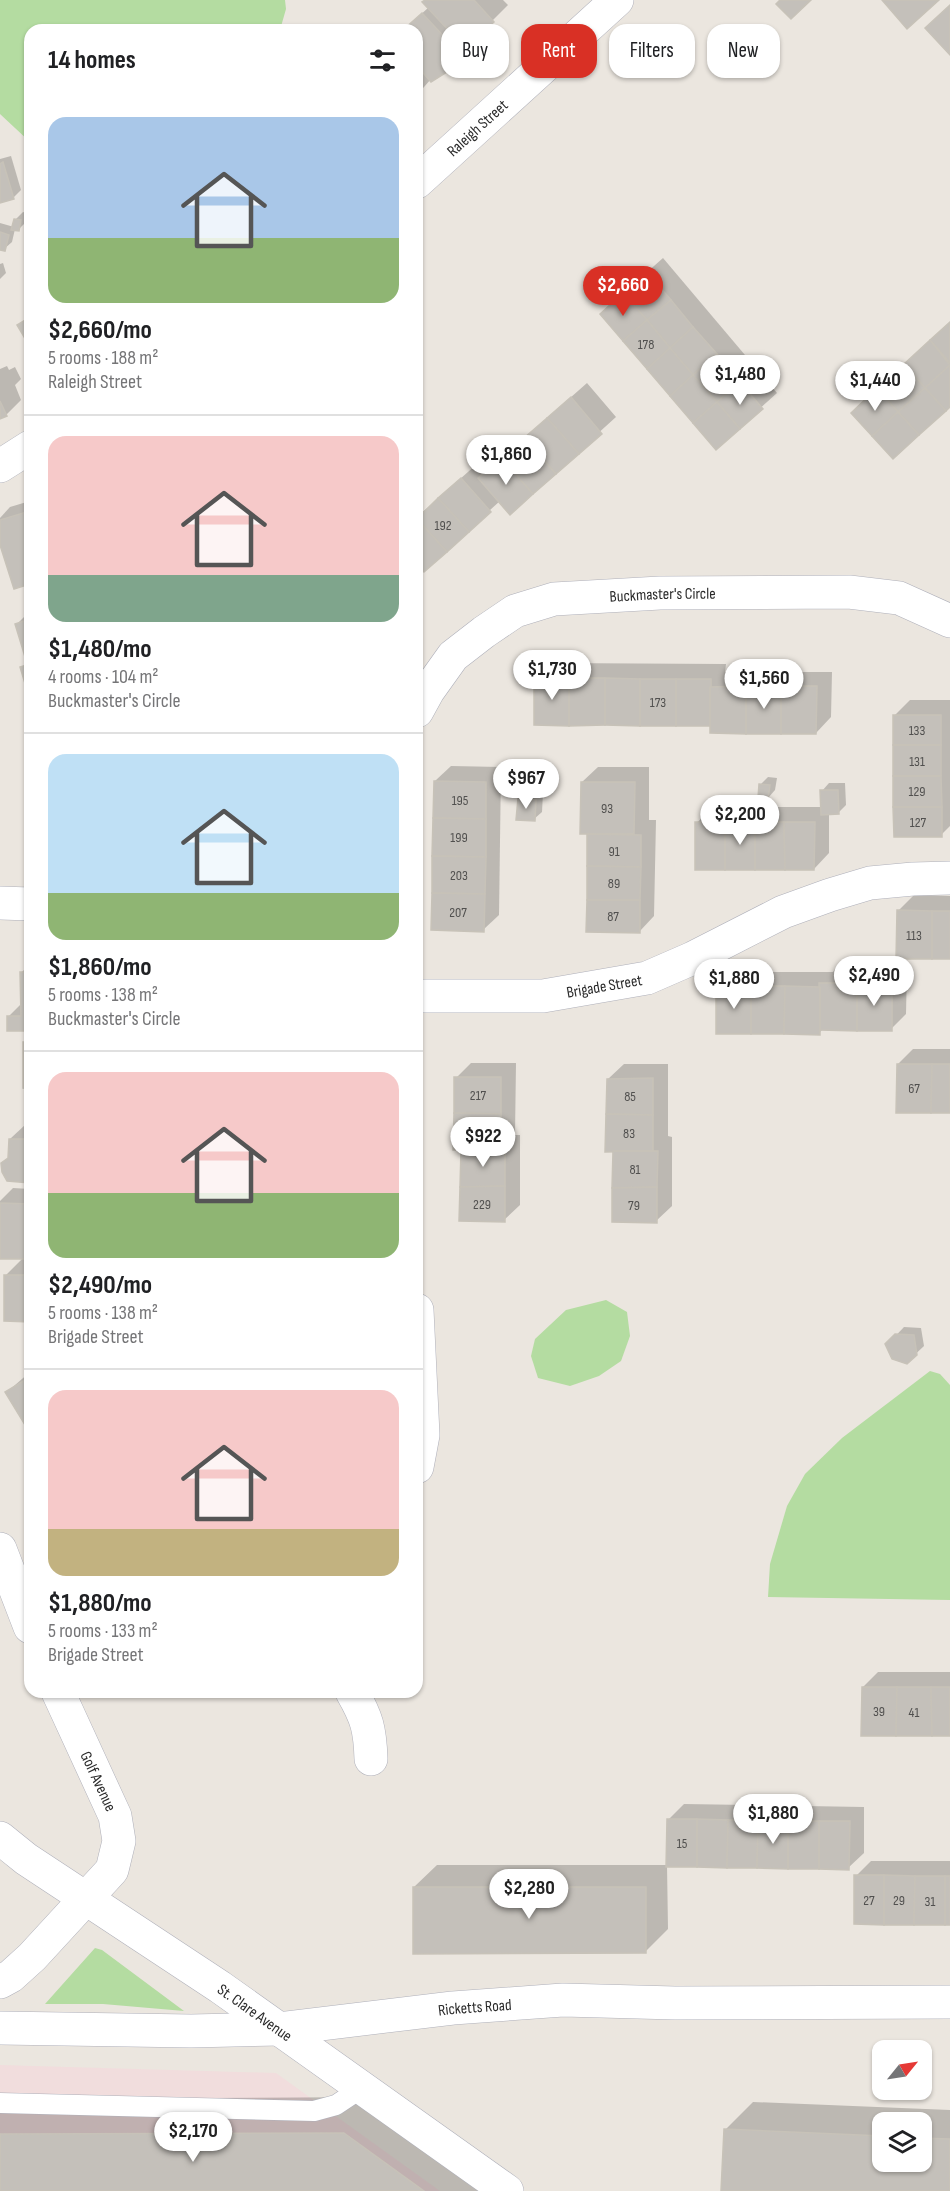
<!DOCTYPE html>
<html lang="en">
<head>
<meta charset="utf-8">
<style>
  body { margin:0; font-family:"Sofia Sans Condensed",sans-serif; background:#f6f6f6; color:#202124; height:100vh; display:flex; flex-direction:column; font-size:22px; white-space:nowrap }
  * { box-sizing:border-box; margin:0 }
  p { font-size:20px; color:#757577 }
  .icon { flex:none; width:33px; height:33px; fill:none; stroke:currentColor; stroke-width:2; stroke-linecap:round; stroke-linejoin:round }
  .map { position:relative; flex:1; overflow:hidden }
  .sheet { position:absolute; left:24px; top:24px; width:399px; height:1674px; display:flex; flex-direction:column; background:#fff; border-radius:18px; box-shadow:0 2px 4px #0004 }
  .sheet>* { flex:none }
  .banner { position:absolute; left:441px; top:24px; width:418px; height:54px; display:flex; gap:12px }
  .needle { width:39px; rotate:60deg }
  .buttons { position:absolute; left:872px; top:2040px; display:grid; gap:12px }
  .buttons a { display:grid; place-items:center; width:60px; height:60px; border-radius:12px; background:#fff; box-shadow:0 2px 4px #0004; font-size:30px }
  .price { position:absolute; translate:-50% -51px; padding:0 14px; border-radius:21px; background:#fff; color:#222; font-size:20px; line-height:39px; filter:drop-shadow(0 2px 3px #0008) }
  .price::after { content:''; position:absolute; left:50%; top:36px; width:18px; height:14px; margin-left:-9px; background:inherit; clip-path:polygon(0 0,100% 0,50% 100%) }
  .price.selected { background:#d93025; color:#fff }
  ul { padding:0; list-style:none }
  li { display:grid; align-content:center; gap:12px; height:318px; padding:0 24px }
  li+li { border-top:2px solid #e0e0e0 }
  li span { display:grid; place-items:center; height:186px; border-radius:18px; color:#555 }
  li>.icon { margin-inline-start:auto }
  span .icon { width:108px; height:108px; fill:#fffc; stroke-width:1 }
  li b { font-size:26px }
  h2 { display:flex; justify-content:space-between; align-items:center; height:72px; padding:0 24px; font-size:26px }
  .tag { padding:0 21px; border-radius:18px; background:#fff; box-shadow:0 2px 4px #0004; font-size:21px; line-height:54px }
  .tag.selected { background:#d93025; color:#fff }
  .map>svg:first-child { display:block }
  .medical { fill:#f1dddd }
  .green { fill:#b4dca1 }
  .shadow { fill:#0003; fill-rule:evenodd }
  .building { fill:#c4c0ba; stroke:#c7c2b8; stroke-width:1.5 }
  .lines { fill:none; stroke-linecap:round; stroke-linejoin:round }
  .service-casing { stroke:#afb0ba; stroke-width:21 }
  .minor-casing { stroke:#afb0ba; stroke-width:34 }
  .tertiary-casing { stroke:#afb0ba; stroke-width:34 }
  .service { stroke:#fff; stroke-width:20 }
  .minor { stroke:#fff; stroke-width:33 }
  .tertiary { stroke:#fff; stroke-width:33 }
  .labels { text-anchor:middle; stroke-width:4.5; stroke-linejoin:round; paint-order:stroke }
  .number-label { font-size:14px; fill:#51504f }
  .street-label { font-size:16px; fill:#2b2b2b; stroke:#fff }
</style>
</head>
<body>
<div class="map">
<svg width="950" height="2191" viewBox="0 0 950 2191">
  <rect width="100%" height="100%" fill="#ebe6df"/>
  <!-- medical -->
  <path class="medical" d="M0,2065L276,2073L440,2191H0Z"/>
  <!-- green -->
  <g class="green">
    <path d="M0,0H285L286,9L280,30H30V142L0,114Z"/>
    <path d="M606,1300L627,1312L630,1336L621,1361L599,1376L570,1386L538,1378L531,1356L535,1339L566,1310Z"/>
    <path d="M930,1371L940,1374L950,1385V1600L768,1597L770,1564L787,1506L805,1474L842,1438Z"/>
    <path d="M95,1948L102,1950L184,2011L103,2004H45Z"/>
  </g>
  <!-- shadow -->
  <g class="shadow">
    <path d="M427,0H503L508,5L475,38L476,39L461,53L462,56L446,71L431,79L417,95V30H404L429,7Z"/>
    <path d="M11,156L21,190L14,197L0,202V159Z"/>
    <path d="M23,212L27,213L26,222L18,230L15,229L12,242L4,249L0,248V223L14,227L15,220Z"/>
    <path d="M663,258L777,393L716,448L617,299Z"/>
    <path d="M3,263L6,273L0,279V264Z"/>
    <path d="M950,323V405L868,397Z"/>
    <path d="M7,366L9,370L15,367L21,379L15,385L21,400L6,415L0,418V369Z"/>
    <path d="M587,383L616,417L510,513L500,501L417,576V517L477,464L485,473Z"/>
    <path d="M30,501V583L0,540V518L10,507Z"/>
    <path d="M30,611V657L16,625Z"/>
    <path d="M551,663L726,664L725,672H832L831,717L816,733L712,724L536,678Z"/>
    <path d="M910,700H950V826L941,835L894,716Z"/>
    <path d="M451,766L501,767L499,915L483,930L435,781Z"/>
    <path d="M598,767H649V820H656L654,916L639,932L588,930L589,833L582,782Z"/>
    <path d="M768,777L777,778L775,790L768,798L761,784Z"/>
    <path d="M829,783H845L846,805L839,812L829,813V853L814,869L697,823L712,807H822V791Z"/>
    <path d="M527,792L543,793L542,812L534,819L519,799Z"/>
    <path d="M914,895L950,896V958L898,911Z"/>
    <path d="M30,964V1030L8,1017L22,1003V972Z"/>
    <path d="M836,968H907L906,1014L891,1029H823L819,1033L718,987L733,972H833Z"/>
    <path d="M913,1049H950V1112L898,1064Z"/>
    <path d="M471,1063H516L515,1135H520V1205L504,1220L463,1148L456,1078Z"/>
    <path d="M624,1064H668V1136L672,1137V1206L656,1221L615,1149L608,1079Z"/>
    <path d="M26,1124H30V1181L10,1139Z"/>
    <path d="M13,1188L30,1189V1320L6,1275L23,1258L0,1257V1201Z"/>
    <path d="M904,1327L921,1328L924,1346L907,1362L887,1345Z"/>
    <path d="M30,1372V1430L7,1392Z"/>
    <path d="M878,1672H950V1735L863,1687Z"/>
    <path d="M684,1804L864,1807V1853L848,1868L667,1865L668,1929L645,1952L414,1887L437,1865H668V1820Z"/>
    <path d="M871,1861H950V1924L856,1876Z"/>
    <path d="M381,2097L509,2191H0V2099Z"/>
    <path d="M753,2102L950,2110V2191H723L725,2130ZM882,2122H921V2162H882Z"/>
  </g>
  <!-- building -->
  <g class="building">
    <path d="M425,0H474L494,22L465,48L422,2Z"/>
    <path d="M780,0H811L791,19L776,4Z"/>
    <path d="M882,0H939L907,29Z"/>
    <path d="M950,5V55L925,28Z"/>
    <path d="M422,13L461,55L446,69L447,72L431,82L417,66V30H403Z"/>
    <path d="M3,162L14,199L0,203V164Z"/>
    <path d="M14,219L21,220L19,231L11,230Z"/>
    <path d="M0,232L9,235L5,251L0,250Z"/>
    <path d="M647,272L671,300L647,320L623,293Z"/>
    <path d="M623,293L647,320L623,341L600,314Z"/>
    <path d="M671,300L693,327L670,348L647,320Z"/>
    <path d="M30,317V347L17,325Z"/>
    <path d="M647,320L670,348L647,369L623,341Z"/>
    <path d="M950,322V363L930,340Z"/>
    <path d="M693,327L717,354L693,375L670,348Z"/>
    <path d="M930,340L950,365L925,388L904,364Z"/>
    <path d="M670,348L693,375L670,396L647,369Z"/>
    <path d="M717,354L740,382L717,402L693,375Z"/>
    <path d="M904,364L925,388L898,412L877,388Z"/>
    <path d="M950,365V407L946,411L925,388Z"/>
    <path d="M693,375L717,402L693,423L670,396Z"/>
    <path d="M740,382L763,409L740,429L717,402Z"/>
    <path d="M877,388L898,412L872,436L851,413Z"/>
    <path d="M925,388L946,411L919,435L898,412Z"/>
    <path d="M571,397L602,434L579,454L547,418Z"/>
    <path d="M0,401L7,416L0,419Z"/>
    <path d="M717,402L740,429L716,450L693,423Z"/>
    <path d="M898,412L919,435L893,459L872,436Z"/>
    <path d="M547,418L579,454L556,474L524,438Z"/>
    <path d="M524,438L556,474L533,494L501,458Z"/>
    <path d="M501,458L533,494L510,515L478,478Z"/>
    <path d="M461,478L491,512L469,532L438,498Z"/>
    <path d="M438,498L469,532L447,552L417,519Z"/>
    <path d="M30,511V584L14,589L0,545V520Z"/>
    <path d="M417,519L447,552L424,572L417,564Z"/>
    <path d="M30,619V659L26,660L15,624Z"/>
    <path d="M30,664V700L20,667Z"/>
    <path d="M534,677L569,678V726L534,725Z"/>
    <path d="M569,678H605V725L569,726Z"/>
    <path d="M605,678L640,679V726L605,725Z"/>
    <rect x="640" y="679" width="36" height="47"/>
    <rect x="676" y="679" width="35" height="47"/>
    <rect x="746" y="686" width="35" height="48"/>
    <path d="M746,686V734L710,733V687Z"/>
    <path d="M781,686H817L816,734H781Z"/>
    <rect x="893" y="715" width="48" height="30"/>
    <rect x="893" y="745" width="48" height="31"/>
    <path d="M893,776H941L942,807H893Z"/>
    <path d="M434,781L486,782V819L433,818Z"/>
    <path d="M581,782H635L634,834H580Z"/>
    <path d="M759,784L770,785L768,799L758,798Z"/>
    <path d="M820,790H838L839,814L821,815Z"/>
    <path d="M518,798L536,800L535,821L516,820Z"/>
    <path d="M893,807H942V837H894Z"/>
    <path d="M433,818L486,819V857L432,856Z"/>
    <rect x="695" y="822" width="30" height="48"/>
    <rect x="725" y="822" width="30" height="48"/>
    <path d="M755,822H784L785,870H755Z"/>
    <path d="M784,822H815L814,870H785Z"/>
    <path d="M587,834L641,835V867L587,866Z"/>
    <path d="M432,856L486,857L485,894L432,893Z"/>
    <path d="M587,866L641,867L640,900H587Z"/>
    <path d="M432,893L485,894L484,932L431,930Z"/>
    <path d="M587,900H640V933L586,932Z"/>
    <path d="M897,910L932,911V959H896Z"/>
    <rect x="932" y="911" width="18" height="48"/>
    <path d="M20,972H30V1031H7V1016H21Z"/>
    <path d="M819,983H857V1031L820,1030Z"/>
    <rect x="857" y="983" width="35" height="48"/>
    <path d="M751,986V1034H716V987Z"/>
    <path d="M751,986H785L784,1034H751Z"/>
    <path d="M785,986L820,987V1035L784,1034Z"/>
    <path d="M23,1042H30V1089L23,1088Z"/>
    <path d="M897,1064H932L931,1113H896Z"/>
    <path d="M932,1064H950V1113H931Z"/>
    <path d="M454,1077H501V1114L454,1113Z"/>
    <path d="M653,1078V1115L606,1114L607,1079Z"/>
    <path d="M454,1113L501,1114V1150H453Z"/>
    <path d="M606,1114L653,1115V1151L605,1152Z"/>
    <path d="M9,1139H30V1183L7,1181L2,1172L1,1163L8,1158Z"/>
    <path d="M461,1150H505V1186L460,1187Z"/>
    <path d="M613,1151H658L657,1187L612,1188Z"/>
    <path d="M505,1186V1222L459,1221L460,1187Z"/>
    <path d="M657,1187V1223L612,1222V1188Z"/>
    <path d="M0,1203L30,1204V1259H0Z"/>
    <path d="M4,1275H30V1322L4,1321Z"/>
    <path d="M895,1334L914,1335L917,1355L907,1364L892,1359L885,1344Z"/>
    <path d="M30,1377V1433L5,1392Z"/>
    <path d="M862,1687H897L896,1736H861Z"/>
    <path d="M897,1687H931L932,1736H896Z"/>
    <path d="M931,1687H950V1736H932Z"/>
    <path d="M667,1819H697V1867H666Z"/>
    <path d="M697,1819L728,1820L727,1868L697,1867Z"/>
    <path d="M728,1820H758L757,1868H727Z"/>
    <path d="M758,1820L788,1821V1869L757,1868Z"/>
    <rect x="788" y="1821" width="31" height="48"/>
    <path d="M819,1821H850L849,1870L819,1869Z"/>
    <path d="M854,1875H884V1925L854,1924Z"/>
    <path d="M884,1875L915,1876L914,1925H884Z"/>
    <path d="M915,1876H945V1925H914Z"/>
    <rect x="945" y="1876" width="5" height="49"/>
    <path d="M413,1887H646V1953L413,1954Z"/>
    <path d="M724,2129L882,2136V2162H921V2138L950,2139V2191H721Z"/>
    <path d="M344,2133L424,2191H0V2134Z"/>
  </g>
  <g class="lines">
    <!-- service casing -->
    <g class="service-casing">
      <path id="service" d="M0,2103L314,2111L336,2105L363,2087"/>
    </g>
    <!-- minor casing -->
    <g class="minor-casing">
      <g id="minor">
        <path id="s1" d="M417,182L617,0"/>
        <path d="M0,466L30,447"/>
        <path id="s2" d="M417,711L428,691L453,656L484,632L515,611L554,599L660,593L849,592L899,598L950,621"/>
        <path d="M0,903L30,904"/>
        <path id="s3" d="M417,996H543L647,978L693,958L783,912L830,895L870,883L913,879L950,878"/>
        <path d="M417,1310L423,1435L417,1467"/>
        <path d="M0,1549L30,1627"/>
        <path d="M352,1692C367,1718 370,1729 371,1759"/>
        <path d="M0,1982L11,1976L32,1957L112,1870L119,1841L115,1816L58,1692"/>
        <path id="s4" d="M0,2028L191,2031L279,2029L453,2008L563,2000L675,2003L950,2002"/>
      </g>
    </g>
    <!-- tertiary casing -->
    <g class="tertiary-casing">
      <g id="tertiary">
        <path id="s5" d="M0,1838L26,1859L220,1987L507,2191"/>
      </g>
    </g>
    <!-- service -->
    <use href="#service" class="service"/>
    <!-- minor -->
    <use href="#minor" class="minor"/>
    <!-- tertiary -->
    <use href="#tertiary" class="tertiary"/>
  </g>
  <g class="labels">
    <!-- number labels -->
    <g class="number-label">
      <text x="646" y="349">178</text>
      <text x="443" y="530">192</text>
      <text x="658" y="707">173</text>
      <text x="917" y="735">133</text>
      <text x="917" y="766">131</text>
      <text x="917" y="796">129</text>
      <text x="460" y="805">195</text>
      <text x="607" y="813">93</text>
      <text x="918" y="827">127</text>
      <text x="459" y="842">199</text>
      <text x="614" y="856">91</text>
      <text x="459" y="880">203</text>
      <text x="614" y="888">89</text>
      <text x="458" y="917">207</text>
      <text x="613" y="921">87</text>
      <text x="914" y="940">113</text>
      <text x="914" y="1093">67</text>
      <text x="478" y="1100">217</text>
      <text x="630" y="1101">85</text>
      <text x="629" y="1138">83</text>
      <text x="635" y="1174">81</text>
      <text x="482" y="1209">229</text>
      <text x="634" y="1210">79</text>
      <text x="879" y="1716">39</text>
      <text x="914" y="1717">41</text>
      <text x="682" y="1848">15</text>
      <text x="869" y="1905">27</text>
      <text x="899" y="1905">29</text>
      <text x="930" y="1906">31</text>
    </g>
    <!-- street labels -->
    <g class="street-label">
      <text dy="6" stroke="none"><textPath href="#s1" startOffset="81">Raleigh Street</textPath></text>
      <text dy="6" stroke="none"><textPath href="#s2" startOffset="292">Buckmaster's Circle</textPath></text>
      <text dy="6" stroke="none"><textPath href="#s3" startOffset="188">Brigade Street</textPath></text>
      <text transform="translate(99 1781) rotate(65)" y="6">Golf Avenue</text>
      <text dy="6" stroke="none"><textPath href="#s4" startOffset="476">Ricketts Road</textPath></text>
      <text dy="6" stroke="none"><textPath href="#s5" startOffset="309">St. Clare Avenue</textPath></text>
    </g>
  </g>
</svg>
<div class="buttons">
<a><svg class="needle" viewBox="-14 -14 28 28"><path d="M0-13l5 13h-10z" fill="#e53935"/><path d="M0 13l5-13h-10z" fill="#757577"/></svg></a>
<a><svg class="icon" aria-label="layers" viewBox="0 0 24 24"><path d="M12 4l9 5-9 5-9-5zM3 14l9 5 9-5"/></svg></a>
</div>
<b class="price selected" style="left:623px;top:317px">$2,660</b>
<b class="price" style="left:740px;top:406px">$1,480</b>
<b class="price" style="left:875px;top:412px">$1,440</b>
<b class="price" style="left:506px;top:486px">$1,860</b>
<b class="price" style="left:552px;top:701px">$1,730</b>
<b class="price" style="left:764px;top:710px">$1,560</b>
<b class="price" style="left:526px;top:810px">$967</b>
<b class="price" style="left:740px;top:846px">$2,200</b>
<b class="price" style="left:874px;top:1007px">$2,490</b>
<b class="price" style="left:734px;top:1010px">$1,880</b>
<b class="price" style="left:483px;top:1168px">$922</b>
<b class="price" style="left:773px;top:1845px">$1,880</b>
<b class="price" style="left:529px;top:1920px">$2,280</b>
<b class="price" style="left:193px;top:2163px">$2,170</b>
<div class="banner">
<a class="tag">Buy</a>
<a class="tag selected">Rent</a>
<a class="tag">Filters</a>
<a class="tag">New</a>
</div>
<section class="sheet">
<h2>14 homes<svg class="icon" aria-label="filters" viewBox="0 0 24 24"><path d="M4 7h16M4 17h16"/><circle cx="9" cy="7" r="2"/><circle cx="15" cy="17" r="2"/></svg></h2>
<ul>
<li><span style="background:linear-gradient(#a9c7e8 65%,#8fb573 0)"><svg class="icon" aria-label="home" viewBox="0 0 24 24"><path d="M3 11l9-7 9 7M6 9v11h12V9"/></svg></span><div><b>$2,660/mo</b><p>5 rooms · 188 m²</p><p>Raleigh Street</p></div></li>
<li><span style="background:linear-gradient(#f6c9c9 75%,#7fa58c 0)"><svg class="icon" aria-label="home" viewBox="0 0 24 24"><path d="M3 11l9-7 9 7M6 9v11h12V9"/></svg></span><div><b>$1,480/mo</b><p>4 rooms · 104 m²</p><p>Buckmaster's Circle</p></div></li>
<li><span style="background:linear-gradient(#bfe0f5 75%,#8fb573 0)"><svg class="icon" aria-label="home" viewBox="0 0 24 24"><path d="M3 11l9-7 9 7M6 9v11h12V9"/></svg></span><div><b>$1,860/mo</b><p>5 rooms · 138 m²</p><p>Buckmaster's Circle</p></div></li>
<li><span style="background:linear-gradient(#f6c9c9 65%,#8fb573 0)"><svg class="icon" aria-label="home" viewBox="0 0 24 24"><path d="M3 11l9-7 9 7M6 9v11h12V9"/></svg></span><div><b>$2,490/mo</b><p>5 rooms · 138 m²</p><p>Brigade Street</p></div></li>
<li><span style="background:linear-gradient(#f6c9c9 75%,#c2b280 0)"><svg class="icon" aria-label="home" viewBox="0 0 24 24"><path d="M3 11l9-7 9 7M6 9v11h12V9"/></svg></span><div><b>$1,880/mo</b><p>5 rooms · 133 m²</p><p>Brigade Street</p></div></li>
</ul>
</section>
</div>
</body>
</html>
